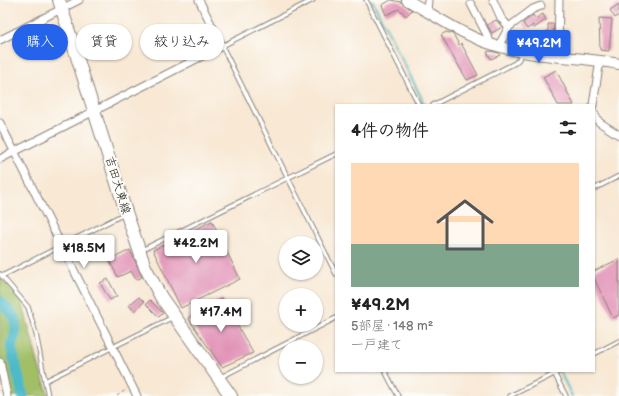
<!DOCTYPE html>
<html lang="ja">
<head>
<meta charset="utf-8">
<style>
  body { margin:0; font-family:"Balsamiq Sans","Klee One",sans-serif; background:#f2f2f2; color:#222; height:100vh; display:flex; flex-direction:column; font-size:15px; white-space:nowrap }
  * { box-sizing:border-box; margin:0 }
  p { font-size:13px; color:#767676 }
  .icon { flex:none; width:22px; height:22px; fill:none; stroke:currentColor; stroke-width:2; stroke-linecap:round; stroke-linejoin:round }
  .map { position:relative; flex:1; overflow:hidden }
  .panel { position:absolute; left:335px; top:104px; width:260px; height:268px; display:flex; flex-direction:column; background:#fff; border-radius:0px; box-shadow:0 1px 3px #0004 }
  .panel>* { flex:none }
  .banner { position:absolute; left:12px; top:24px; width:263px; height:36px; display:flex; gap:8px }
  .buttons { position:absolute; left:279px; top:236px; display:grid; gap:8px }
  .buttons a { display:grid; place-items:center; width:44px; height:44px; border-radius:50%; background:#fff; box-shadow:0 1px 3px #0004; font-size:20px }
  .price { position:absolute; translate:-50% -34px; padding:0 9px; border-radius:4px; background:#fff; color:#222; font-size:13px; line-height:26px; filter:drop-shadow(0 1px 2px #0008) }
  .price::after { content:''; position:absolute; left:50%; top:24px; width:12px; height:9px; margin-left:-6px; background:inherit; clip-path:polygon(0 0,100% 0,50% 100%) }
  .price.active { background:#2563eb; color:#fff }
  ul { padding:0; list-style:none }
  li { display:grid; align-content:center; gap:8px; height:212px; padding:0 16px }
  li span { display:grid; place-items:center; height:124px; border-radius:0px; color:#555 }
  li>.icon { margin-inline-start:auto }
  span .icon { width:72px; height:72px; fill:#fffc; stroke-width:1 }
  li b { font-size:17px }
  h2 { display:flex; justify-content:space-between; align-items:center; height:48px; padding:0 16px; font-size:17px }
  .tag { padding:0 14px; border-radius:18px; background:#fff; box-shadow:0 1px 3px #0004; font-size:14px; line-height:36px }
  .tag.active { background:#2563eb; color:#fff }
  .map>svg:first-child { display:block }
  .green { fill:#a2bf66; stroke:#5f6e41 }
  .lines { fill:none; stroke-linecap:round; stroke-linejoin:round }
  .stream { stroke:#4dbac8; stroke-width:2 }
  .river { stroke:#4dbac8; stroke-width:11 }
  .building { fill:#e191b6 }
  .lane-casing { stroke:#8a8278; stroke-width:5.5 }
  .street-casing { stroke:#8a8278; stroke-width:9 }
  .secondary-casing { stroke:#8a8278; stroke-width:12 }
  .primary-casing { stroke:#8a8278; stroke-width:14 }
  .path { stroke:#8a8278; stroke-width:1; stroke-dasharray:3 3; stroke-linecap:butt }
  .lane { stroke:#fff; stroke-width:3.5 }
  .street { stroke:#fff; stroke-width:7 }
  .secondary { stroke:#fff; stroke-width:10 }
  .primary { stroke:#fff; stroke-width:12 }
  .labels { text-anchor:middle; stroke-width:4; stroke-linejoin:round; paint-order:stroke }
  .street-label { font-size:12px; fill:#1c1c1c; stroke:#fdfcf7 }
</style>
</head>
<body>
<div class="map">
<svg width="619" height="396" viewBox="0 0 619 396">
  <rect width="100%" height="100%" fill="#fdfcf7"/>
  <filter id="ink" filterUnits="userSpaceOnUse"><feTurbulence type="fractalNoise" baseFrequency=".025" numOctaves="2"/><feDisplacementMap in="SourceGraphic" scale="8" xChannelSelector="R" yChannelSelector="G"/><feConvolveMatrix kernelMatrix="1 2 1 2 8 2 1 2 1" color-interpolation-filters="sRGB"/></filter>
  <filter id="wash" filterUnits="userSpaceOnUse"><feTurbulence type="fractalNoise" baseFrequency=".012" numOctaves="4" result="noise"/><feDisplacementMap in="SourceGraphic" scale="16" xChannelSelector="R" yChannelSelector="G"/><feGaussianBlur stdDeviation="0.9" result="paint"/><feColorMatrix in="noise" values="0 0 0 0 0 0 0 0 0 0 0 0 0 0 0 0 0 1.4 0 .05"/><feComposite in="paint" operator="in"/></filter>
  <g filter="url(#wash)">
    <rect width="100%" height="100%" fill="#f8e8d4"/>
    <!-- green -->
    <path class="green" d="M0,277L22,301L40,370L49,396H8L0,362Z"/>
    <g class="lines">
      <!-- stream -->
      <g class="stream">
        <path d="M372,0L425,105"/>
        <path d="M560,372L572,396"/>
      </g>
      <!-- river -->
      <path class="river" d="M0,301L15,318L16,332L11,346L23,396"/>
    </g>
    <g id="blocks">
      <!-- building -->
      <g class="building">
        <path d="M391,0L401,2L412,10L406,16L399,9L386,15L382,5Z"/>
        <path d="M619,4V15L615,18L610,10Z"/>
        <path d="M543,14L546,20L534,28L533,25L527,29L523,23L533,15L535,19Z"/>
        <path d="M599,18L612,19L609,51L600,50Z"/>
        <path d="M496,20L502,27L492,33L487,25Z"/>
        <path d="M548,24H554L553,36H543L544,40L532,44L530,38L548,31Z"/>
        <path d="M55,25L60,34L40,44L35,35Z"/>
        <path d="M446,32L453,34L459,45L461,43L478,75L467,80L441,35Z"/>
        <path d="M490,51L499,53L500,55L491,59L487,52Z"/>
        <path d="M556,70L574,105H558L543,77Z"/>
        <path d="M212,221L240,279L181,308L153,250Z"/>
        <path d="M110,246L116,257L130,250L142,277L136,280L131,271L118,277L103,249Z"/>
        <path d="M619,259V315L613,318L594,278V271Z"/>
        <path d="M108,279L117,296L110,300L100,283Z"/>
        <path d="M139,297L144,302L134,311L129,305Z"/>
        <path d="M222,298L253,353L222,367L188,318Z"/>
        <path d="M150,300L163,313L159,317L146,304Z"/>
      </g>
    </g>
  </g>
  <g filter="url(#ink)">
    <use href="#blocks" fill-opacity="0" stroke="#8a8278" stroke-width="1"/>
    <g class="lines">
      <!-- lane casing -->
      <g class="lane-casing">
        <g id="lane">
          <path d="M313,0L222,46L336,274"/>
          <path d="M366,0L419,105"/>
          <path d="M433,105L515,63L519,59L521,53"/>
          <path d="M594,189L619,176"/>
          <path d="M142,250L336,154"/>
          <path d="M0,274L28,307L36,334L45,381"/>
          <path d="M2,276L124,214"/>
          <path d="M594,354L619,341"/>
          <path d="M385,371L398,396"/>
          <path d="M553,371L566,396"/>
          <path d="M221,377L336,318"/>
          <path d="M48,396L45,381L173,317"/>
          <path d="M510,396L560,371"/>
        </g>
      </g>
      <!-- street casing -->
      <g class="street-casing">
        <g id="street">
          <path d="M493,0L501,18L509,27L498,47"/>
          <path d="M471,4L489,39L487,43"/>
          <path d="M427,11L428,0"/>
          <path d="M509,27L533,9L541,6"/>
          <path d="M0,40L79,0"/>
          <path d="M558,55L559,0"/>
          <path d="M593,105L600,60"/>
          <path d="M594,113L599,122L619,135"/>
          <path d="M0,123L137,396"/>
          <path d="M0,159L222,46L199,0"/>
          <path d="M0,362L7,396"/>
        </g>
      </g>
      <!-- secondary casing -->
      <g class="secondary-casing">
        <path id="secondary" d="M407,0C436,16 465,37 497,46C536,58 579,56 619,64"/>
      </g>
      <!-- primary casing -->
      <g class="primary-casing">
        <path id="primary" d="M59,0L126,212L145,267L161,297L231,396"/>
      </g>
      <!-- path -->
      <path class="path" d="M117,396L127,389"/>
      <!-- lane -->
      <use href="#lane" class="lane"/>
      <!-- street -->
      <use href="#street" class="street"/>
      <!-- secondary -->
      <use href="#secondary" class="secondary"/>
      <!-- primary -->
      <use href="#primary" class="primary"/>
    </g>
  </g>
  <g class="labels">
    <!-- street labels -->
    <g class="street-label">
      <text transform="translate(118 185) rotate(73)" y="4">吉田大東線</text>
    </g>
  </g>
</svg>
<div class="buttons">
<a><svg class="icon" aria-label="layers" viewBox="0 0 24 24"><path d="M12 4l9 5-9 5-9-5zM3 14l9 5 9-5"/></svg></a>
<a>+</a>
<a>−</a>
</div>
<b class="price active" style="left:539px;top:64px">¥49.2M</b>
<b class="price" style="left:196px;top:264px">¥42.2M</b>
<b class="price" style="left:84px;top:269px">¥18.5M</b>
<b class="price" style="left:221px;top:333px">¥17.4M</b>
<div class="banner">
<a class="tag active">購入</a>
<a class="tag">賃貸</a>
<a class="tag">絞り込み</a>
</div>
<section class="panel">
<h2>4件の物件<svg class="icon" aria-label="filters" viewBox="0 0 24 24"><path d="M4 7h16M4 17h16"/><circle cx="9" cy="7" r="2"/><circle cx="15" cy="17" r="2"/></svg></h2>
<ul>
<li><span style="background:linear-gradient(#ffd9b3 65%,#7fa58c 0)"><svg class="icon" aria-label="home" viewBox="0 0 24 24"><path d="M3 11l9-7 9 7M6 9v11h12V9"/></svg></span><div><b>¥49.2M</b><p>5部屋 · 148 m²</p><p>一戸建て</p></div></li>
</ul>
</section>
</div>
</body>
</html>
